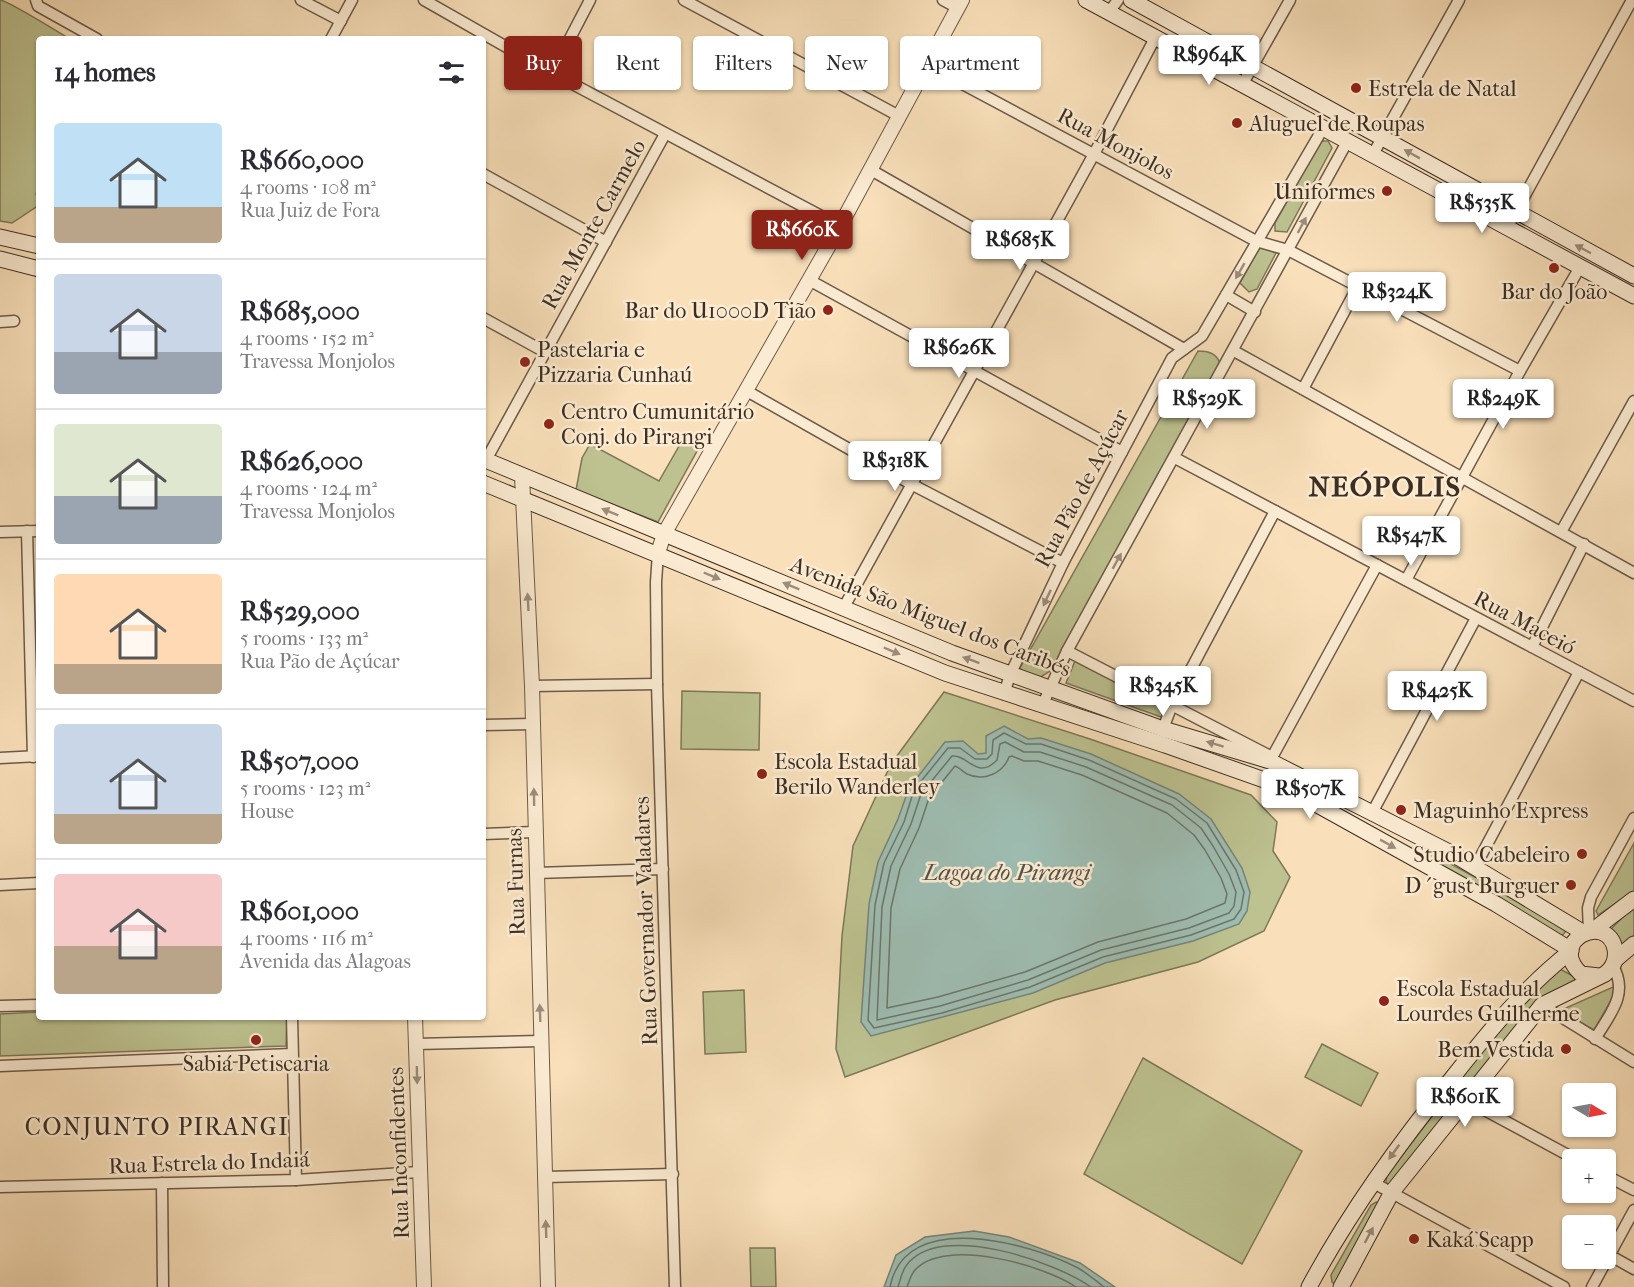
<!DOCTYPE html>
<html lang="en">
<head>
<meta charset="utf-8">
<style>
  body { margin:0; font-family:"IM FELL French Canon",serif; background:#f2f2f3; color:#2b2b33; height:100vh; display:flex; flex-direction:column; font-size:22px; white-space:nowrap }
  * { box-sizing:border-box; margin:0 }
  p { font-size:20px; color:#7c7c81 }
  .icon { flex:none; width:33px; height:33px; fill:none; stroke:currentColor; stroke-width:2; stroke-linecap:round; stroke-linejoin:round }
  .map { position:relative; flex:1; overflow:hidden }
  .side { position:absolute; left:36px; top:36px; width:450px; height:984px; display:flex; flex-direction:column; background:#fff; border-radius:6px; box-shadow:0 2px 4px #0004 }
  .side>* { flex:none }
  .guide { position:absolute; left:504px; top:36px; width:570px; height:54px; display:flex; gap:12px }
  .needle { width:39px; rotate:100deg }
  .tools { position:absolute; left:1562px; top:1083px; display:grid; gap:12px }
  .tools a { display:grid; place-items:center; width:54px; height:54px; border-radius:6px; background:#fff; box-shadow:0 2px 4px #0004; font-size:30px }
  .price { position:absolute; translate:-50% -51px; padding:0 14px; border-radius:6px; background:#fff; color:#222; font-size:20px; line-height:39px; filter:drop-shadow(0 2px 3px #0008) }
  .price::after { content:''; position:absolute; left:50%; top:36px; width:18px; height:14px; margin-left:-9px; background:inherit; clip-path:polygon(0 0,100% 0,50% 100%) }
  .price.selected { background:#8f2418; color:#fff }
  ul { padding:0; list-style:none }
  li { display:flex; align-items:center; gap:18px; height:150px; padding:0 18px }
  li+li { border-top:2px solid #e1e1e2 }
  li span { display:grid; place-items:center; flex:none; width:168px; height:120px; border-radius:6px; color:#555 }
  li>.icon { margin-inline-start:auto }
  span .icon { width:72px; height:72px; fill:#fffc; stroke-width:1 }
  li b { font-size:26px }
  h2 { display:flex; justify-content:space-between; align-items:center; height:72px; padding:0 18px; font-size:26px }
  .pill { padding:0 21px; border-radius:6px; background:#fff; box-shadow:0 2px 4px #0004; font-size:21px; line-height:54px }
  .pill.selected { background:#8f2418; color:#fff }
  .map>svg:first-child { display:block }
  .green { fill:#bdc290; stroke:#7d785a; stroke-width:1.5 }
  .water { fill:#9ebdb2; stroke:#778479; stroke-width:1.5 }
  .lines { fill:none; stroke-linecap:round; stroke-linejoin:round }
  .shore { stroke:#6e766a; stroke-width:1.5 }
  .minor-casing { stroke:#6c5a49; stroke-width:13 }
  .tertiary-casing { stroke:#6c5a49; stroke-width:16 }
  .secondary-casing { stroke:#3d2e23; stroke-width:17 }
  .minor { stroke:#fbebd2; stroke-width:10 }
  .tertiary { stroke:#fbebd2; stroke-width:14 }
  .secondary { stroke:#fbebd2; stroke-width:15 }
  .oneway { fill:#9c8c7a }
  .poi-dot { fill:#8f2418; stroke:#fbebd2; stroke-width:2 }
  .labels { text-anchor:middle; stroke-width:5; stroke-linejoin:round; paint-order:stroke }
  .poi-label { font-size:22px; fill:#3d2e23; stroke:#fbebd2; text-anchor:start }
  .street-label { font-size:22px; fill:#3d2e23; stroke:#fbebd2 }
  .water-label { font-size:24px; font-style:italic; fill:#555247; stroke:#fbebd2 }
  .neighbourhood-label { font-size:24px; letter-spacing:1.5px; fill:#3d2e23; stroke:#fbebd2 }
  .district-label { font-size:28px; font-weight:bold; letter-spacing:1.5px; fill:#3d2e23; stroke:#fbebd2 }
</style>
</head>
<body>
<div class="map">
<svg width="1634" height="1287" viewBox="0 0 1634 1287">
  <rect width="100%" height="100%" fill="#f9e0ba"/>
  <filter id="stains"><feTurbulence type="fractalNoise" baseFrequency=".00333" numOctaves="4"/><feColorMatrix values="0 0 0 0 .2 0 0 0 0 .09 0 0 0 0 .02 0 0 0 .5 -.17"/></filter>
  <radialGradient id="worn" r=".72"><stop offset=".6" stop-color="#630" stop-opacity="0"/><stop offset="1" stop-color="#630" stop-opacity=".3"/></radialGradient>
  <!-- green -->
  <g class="green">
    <path d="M0,0C7,0 58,32 70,39H39V185L36,194L39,197V205L12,223L0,221Z"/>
    <path d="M1321,141H1328L1332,148L1287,232L1275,231V223Z"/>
    <path d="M1260,247L1276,253L1257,289L1249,292L1240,283Z"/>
    <path d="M1198,351C1208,351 1216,353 1220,363L1052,670L1039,678L1025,674L1020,668Z"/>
    <path d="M686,434L702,442L658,522L576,490L582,458L590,444L659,481Z"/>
    <path d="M1075,661L1166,705L1161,717L1066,683Z"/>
    <path d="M682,691L760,693L759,750L681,749Z"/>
    <path d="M944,692L1090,739L1251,795L1277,822L1273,851L1290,877L1264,931L1198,962L1055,1000L845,1077L836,1049L842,936L853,846L891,764Z"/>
    <path d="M1634,843V891L1598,915L1596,911Z"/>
    <path d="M1423,849L1523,903L1566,931L1560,938L1419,856Z"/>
    <path d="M1634,906V935L1623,950L1609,931Z"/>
    <path d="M1554,966L1579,979L1550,996L1389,1187L1386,1182L1387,1175L1469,1068Z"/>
    <path d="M1613,987L1617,990L1594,1030L1559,1011Z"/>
    <path d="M744,990L746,1052L705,1054L703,992Z"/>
    <path d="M39,1012V1017H287L286,1046L0,1056V1014Z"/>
    <path d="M1322,1044L1378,1073L1361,1106L1305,1077Z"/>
    <path d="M1143,1058L1302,1151L1242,1264L1084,1174Z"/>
    <path d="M1376,1202L1382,1204L1336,1285L1332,1282L1331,1275L1371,1205Z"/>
    <path d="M750,1248H775L776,1287H751Z"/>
  </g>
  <!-- water -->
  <g class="water">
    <path d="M1004,726L1028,739L1041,738L1091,754L1179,794L1211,819L1242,868L1250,892L1247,911L1239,924L1193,941L1105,963L1033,993L871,1036L861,1022L869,904L878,862L898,819L909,788L945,742L963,741L978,754L986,753V736Z"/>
    <path d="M974,1231L1009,1237L1080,1263L1115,1287H884L896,1255L925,1237Z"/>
  </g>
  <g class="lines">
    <!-- shore -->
    <g class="shore">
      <path d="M1004,733L1026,744H1041L1089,760L1176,799L1207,823L1236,870L1244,892L1241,909L1234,919L1191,935L1103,957L1030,987L942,1013L874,1028L868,1020L875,905L884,863L904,822L914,790L948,748H960L975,759H987L992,754L993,740Z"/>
      <path d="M1005,742L1024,752H1040L1086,767L1172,805L1201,828L1213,846L1229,874L1236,892L1234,906L1229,913L1189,928L1101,950L1028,980L940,1006L877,1020L882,907L891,866L911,824L921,794L952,756C968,754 977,781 997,760L1000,744Z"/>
      <path d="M1012,756L1024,761H1038L1082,775L1167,813L1194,835L1205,850L1221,878L1227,894L1225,903L1186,919L1098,942L1025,972L938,997L887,1008L891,908L900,869L919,828L929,798L955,766C960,768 962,771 967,774C984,782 1003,773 1009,757Z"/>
      <path d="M890,1287C905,1208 1030,1243 1078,1268C1087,1273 1096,1281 1104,1287"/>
      <path d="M898,1287C900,1281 902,1271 906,1266C939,1220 1055,1262 1091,1287"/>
      <path d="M907,1287C909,1282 911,1274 915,1270C944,1237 1044,1265 1076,1287"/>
    </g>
    <!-- minor casing -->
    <g class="minor-casing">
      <g id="minor">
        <path d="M36,0L38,6L97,39"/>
        <path d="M301,0L341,21"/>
        <path d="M424,0L552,73L840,226"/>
        <path d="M684,0L899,116"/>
        <path d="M943,0L958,8"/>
        <path d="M1109,12L1118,0"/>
        <path d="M331,39L352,0"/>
        <path d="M927,65L1256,241L1288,250L1520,371"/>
        <path d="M552,73L590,0"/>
        <path d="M1242,85L1290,0"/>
        <path d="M1372,156L1459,0"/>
        <path d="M871,170L1184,349"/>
        <path d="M483,174L606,242"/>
        <path d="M1507,228L1632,0"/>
        <path d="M809,280L1122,452"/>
        <path d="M1226,295L1255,312"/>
        <path d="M483,318L545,352"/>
        <path d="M0,322L14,321"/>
        <path d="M1234,351L1634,573"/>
        <path d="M1303,389L1358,286"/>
        <path d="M745,390L911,484L1063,563"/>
        <path d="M1175,458L1634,701"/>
        <path d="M486,460L665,134"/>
        <path d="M27,531L33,757"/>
        <path d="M0,532L39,531"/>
        <path d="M1561,532L1634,401"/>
        <path d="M658,553L656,582L657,684L675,1287"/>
        <path d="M1406,580L1520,371L1580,267"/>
        <path d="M844,607L1094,154L1155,38"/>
        <path d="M1532,647L1584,544"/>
        <path d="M1067,651L1272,757"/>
        <path d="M532,686L657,684"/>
        <path d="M1004,694L1010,675L1063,563L1172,358L1202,336L1322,130"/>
        <path d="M1042,706L1067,651L1347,142"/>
        <path d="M483,725L532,724"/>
        <path d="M1163,729L1172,705L1275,511"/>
        <path d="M0,758L39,756"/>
        <path d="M1270,761L1377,565"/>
        <path d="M1372,813L1476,618"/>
        <path d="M483,834L534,832"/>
        <path d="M1475,867L1579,672"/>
        <path d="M536,873L663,869"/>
        <path d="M0,885L39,883"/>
        <path d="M1589,931L1588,908L1591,897L1634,818"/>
        <path d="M1542,1005L1634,1062"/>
        <path d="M0,1006L39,1005"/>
        <path d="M292,1017L296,1180"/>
        <path d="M1595,1039C1610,1014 1629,994 1613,966"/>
        <path d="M416,1044L540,1041"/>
        <path d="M0,1066L292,1054"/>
        <path d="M1466,1100L1577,1160"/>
        <path d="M1605,1175L1634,1190"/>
        <path d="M545,1177L673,1174"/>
        <path d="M1372,1182L1564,1287"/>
        <path d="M162,1183L163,1287"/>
        <path d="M0,1187L296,1180L419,1172"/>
        <path d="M1609,1255L1634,1269"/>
        <path d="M1592,1287L1634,1210"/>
      </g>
    </g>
    <!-- tertiary casing -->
    <g class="tertiary-casing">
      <g id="tertiary">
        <path d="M522,476L532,686L548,1287"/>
        <path d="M658,553L664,534L840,226L962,0"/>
        <path d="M415,1017L424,1287"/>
      </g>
    </g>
    <!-- secondary casing -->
    <g class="secondary-casing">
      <g id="secondary">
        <path d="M1086,0L1634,296"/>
        <path d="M1131,0L1634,276"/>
        <path d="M0,237L39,246"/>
        <path d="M0,259L39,269"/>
        <path d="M483,459L952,653L1163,729L1270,761L1451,853L1584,933"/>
        <path d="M483,483L945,673L1165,745L1287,788L1496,904L1571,950"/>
        <path d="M1592,931L1634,899"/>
        <path d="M1615,960L1634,944"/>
        <path d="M1309,1287C1350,1211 1399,1143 1453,1077C1490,1030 1523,989 1571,951"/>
        <path d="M1341,1287L1392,1192L1542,1005L1605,974C1613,968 1617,960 1615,949C1607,911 1546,941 1581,974L1599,976"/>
      </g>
    </g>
    <!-- minor -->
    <use href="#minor" class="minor"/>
    <!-- tertiary -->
    <use href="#tertiary" class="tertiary"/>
    <!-- secondary -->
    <use href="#secondary" class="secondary"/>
  </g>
  <!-- one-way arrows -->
  <defs><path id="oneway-solid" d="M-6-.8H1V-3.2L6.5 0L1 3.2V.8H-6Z" transform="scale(1.5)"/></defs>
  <g class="oneway">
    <use href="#oneway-solid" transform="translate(1412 154) rotate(-151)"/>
    <use href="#oneway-solid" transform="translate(1302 225) rotate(-62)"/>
    <use href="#oneway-solid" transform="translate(1583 249) rotate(-152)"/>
    <use href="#oneway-solid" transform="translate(1240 271) rotate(120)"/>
    <use href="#oneway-solid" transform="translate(610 512) rotate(-158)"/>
    <use href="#oneway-solid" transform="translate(1117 561) rotate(-61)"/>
    <use href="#oneway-solid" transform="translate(712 576) rotate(23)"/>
    <use href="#oneway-solid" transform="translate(791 586) rotate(-158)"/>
    <use href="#oneway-solid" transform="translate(1047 598) rotate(115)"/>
    <use href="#oneway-solid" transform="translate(528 602) rotate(-93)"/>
    <use href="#oneway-solid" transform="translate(892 651) rotate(23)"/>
    <use href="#oneway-solid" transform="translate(971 660) rotate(-160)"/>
    <use href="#oneway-solid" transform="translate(1215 744) rotate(-163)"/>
    <use href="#oneway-solid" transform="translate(534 797) rotate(-91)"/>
    <use href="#oneway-solid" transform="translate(1388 844) rotate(29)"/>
    <use href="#oneway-solid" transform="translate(540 1013) rotate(-92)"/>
    <use href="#oneway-solid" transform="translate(417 1075) rotate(89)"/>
    <use href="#oneway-solid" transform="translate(1394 1152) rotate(126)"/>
    <use href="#oneway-solid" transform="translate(546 1229) rotate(-92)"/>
    <use href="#oneway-solid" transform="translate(1369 1235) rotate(-62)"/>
  </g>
  <!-- markers -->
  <g class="poi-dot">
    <circle cx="1356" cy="88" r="6"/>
    <circle cx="1237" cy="123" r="6"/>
    <circle cx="1387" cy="191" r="6"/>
    <circle cx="1554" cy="268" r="6"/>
    <circle cx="828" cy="310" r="6"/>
    <circle cx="525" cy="362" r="6"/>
    <circle cx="549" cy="424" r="6"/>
    <circle cx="762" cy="774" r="6"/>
    <circle cx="1401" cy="810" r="6"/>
    <circle cx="1582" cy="854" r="6"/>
    <circle cx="1571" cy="885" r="6"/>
    <circle cx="1384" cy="1001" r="6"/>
    <circle cx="256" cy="1040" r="6"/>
    <circle cx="1566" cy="1049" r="6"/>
    <circle cx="1414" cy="1239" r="6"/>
  </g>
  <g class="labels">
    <!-- poi labels -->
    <g class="poi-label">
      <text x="1368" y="96">Estrela de Natal</text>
      <text x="1249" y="131">Aluguel de Roupas</text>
      <text x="1375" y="199" text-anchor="end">Uniformes</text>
      <text x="1554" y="299" text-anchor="middle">Bar do João</text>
      <text x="816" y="318" text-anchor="end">Bar do U1000D Tião</text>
      <text x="537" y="357">Pastelaria e<tspan x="537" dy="25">Pizzaria Cunhaú</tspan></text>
      <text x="561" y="419">Centro Cumunitário<tspan x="561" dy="25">Conj. do Pirangi</tspan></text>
      <text x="774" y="769">Escola Estadual<tspan x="774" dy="25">Berilo Wanderley</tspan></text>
      <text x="1413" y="818">Maguinho Express</text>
      <text x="1570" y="862" text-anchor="end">Studio Cabeleiro</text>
      <text x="1559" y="893" text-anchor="end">D´gust Burguer</text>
      <text x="1396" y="996">Escola Estadual<tspan x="1396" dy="25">Lourdes Guilherme</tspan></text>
      <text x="1554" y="1057" text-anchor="end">Bem Vestida</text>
      <text x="256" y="1071" text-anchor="middle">Sabiá Petiscaria</text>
      <text x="1426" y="1247">Kaká Scapp</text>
    </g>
    <!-- street labels -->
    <g class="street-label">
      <text transform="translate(1116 143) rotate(28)" y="8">Rua Monjolos</text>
      <text transform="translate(593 224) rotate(-61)" y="8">Rua Monte Carmelo</text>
      <text transform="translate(1081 488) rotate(-62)" y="8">Rua Pão de Açúcar</text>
      <text transform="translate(931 616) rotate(21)" y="8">Avenida São Miguel dos Caribés</text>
      <text transform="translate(1525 622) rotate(28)" y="8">Rua Maceió</text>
      <text transform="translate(515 882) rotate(-92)" y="8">Rua Furnas</text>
      <text transform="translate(645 921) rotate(-92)" y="8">Rua Governador Valadares</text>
      <text transform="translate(398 1153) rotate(-92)" y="8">Rua Inconfidentes</text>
      <text transform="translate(209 1162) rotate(-2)" y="8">Rua Estrela do Indaiá</text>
    </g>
    <!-- water labels -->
    <g class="water-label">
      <text x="1007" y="880">Lagoa do Pirangi</text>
    </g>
    <!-- neighbourhood labels -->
    <g class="neighbourhood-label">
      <text x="157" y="1135">CONJUNTO PIRANGI</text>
    </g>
    <!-- district labels -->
    <g class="district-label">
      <text x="1385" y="496">NEÓPOLIS</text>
    </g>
  </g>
  <rect width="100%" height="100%" filter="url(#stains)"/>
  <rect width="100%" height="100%" fill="url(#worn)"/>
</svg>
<div class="tools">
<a><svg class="needle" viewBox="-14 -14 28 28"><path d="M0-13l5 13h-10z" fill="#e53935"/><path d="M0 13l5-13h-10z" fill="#7c7c81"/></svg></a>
<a>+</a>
<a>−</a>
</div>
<b class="price" style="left:1209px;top:86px">R$964K</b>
<b class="price" style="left:1482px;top:234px">R$535K</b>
<b class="price selected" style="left:802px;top:261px">R$660K</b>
<b class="price" style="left:1020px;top:271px">R$685K</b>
<b class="price" style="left:1397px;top:323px">R$324K</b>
<b class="price" style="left:959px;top:379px">R$626K</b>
<b class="price" style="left:1207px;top:430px">R$529K</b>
<b class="price" style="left:1503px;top:430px">R$249K</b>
<b class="price" style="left:895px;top:492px">R$318K</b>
<b class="price" style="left:1411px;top:567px">R$547K</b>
<b class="price" style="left:1163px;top:717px">R$345K</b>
<b class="price" style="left:1437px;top:722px">R$425K</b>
<b class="price" style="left:1310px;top:820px">R$507K</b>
<b class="price" style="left:1465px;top:1128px">R$601K</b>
<div class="guide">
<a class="pill selected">Buy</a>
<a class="pill">Rent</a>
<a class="pill">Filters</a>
<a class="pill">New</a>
<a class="pill">Apartment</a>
</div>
<section class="side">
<h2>14 homes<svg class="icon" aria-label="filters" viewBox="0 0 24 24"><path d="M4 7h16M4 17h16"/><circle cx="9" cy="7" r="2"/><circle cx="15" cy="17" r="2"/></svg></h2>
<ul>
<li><span style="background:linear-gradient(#bfe0f5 70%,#b9a48a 0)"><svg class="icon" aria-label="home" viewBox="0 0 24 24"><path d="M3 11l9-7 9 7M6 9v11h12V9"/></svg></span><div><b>R$660,000</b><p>4 rooms · 108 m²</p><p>Rua Juiz de Fora</p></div></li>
<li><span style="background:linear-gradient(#c9d6e8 65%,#9aa5b1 0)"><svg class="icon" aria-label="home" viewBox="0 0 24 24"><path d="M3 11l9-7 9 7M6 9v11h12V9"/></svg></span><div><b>R$685,000</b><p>4 rooms · 152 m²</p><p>Travessa Monjolos</p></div></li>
<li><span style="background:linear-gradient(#dfe7d0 60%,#9aa5b1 0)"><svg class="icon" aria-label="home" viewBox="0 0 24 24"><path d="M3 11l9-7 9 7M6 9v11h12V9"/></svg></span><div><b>R$626,000</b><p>4 rooms · 124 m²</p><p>Travessa Monjolos</p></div></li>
<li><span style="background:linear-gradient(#ffd9b3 75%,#b9a48a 0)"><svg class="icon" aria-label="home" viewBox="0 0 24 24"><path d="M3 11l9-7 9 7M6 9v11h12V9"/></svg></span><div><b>R$529,000</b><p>5 rooms · 133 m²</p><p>Rua Pão de Açúcar</p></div></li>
<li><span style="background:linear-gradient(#c9d6e8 75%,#b9a48a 0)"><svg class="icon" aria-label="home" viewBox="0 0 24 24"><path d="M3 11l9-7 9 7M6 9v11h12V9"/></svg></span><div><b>R$507,000</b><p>5 rooms · 123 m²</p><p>House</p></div></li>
<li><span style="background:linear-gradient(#f6c9c9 60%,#b9a48a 0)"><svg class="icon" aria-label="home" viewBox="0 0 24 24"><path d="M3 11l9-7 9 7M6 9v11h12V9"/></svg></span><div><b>R$601,000</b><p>4 rooms · 116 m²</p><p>Avenida das Alagoas</p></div></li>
</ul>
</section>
</div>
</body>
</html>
